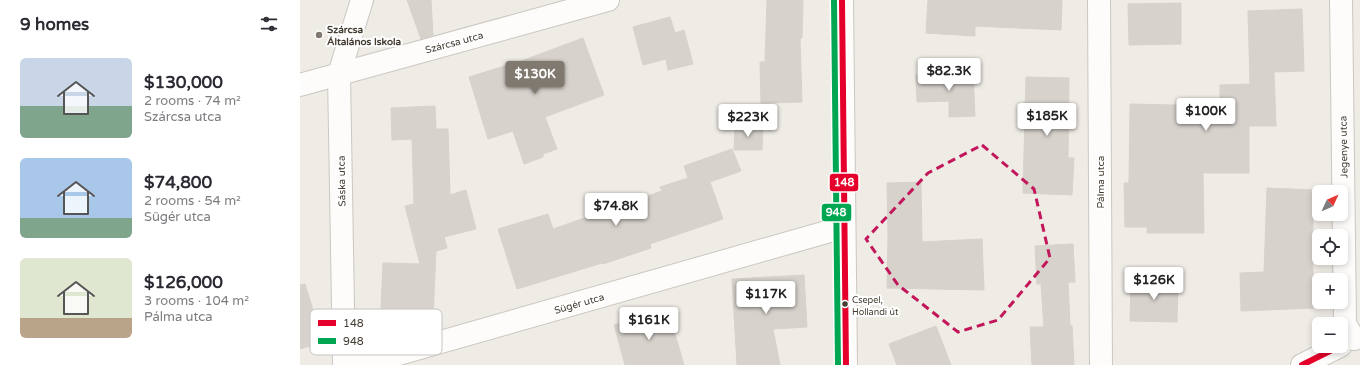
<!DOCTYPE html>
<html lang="en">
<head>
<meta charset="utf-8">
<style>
  body { margin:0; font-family:"Varela Round",sans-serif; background:#f7f7f7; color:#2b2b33; height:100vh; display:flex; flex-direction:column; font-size:15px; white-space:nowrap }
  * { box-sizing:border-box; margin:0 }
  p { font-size:13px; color:#7c7c81 }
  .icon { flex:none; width:22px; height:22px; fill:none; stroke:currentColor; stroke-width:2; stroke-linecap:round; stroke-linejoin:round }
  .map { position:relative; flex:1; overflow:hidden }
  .panel { display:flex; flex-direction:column; background:#fff; width:300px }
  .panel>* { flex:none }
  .needle { width:26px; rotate:45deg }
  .buttons { position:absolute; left:1012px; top:185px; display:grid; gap:8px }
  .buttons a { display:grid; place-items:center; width:36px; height:36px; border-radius:6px; background:#fff; box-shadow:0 2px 6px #0003; font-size:20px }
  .price { position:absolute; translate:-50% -34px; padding:0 9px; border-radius:4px; background:#fff; color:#222; font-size:13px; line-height:26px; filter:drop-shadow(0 1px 2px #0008) }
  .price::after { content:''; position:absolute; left:50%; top:24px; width:12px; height:9px; margin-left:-6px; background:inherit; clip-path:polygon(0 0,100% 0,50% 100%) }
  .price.current { background:#807970; color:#fff }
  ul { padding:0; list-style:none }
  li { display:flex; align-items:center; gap:12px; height:100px; padding:0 20px }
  li span { display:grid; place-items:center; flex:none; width:112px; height:80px; border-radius:6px; color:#555 }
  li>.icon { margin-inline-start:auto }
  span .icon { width:48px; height:48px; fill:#fffc; stroke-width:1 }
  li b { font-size:17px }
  h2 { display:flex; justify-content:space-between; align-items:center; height:48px; padding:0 20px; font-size:17px }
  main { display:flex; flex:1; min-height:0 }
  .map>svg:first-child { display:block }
  .building { fill:#d7d2cc; stroke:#d7d2cb }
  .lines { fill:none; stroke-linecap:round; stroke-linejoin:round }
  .minor-casing { stroke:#cbc7c1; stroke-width:24 }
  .minor { stroke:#fdfcfb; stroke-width:22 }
  .bus-1-casing { stroke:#fff; stroke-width:9 }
  .bus-2-casing { stroke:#fff; stroke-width:9 }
  .bus-1 { stroke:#e4002b; stroke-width:6 }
  .bus-2 { stroke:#00a651; stroke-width:6 }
  .marked { fill:none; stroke:#c2185b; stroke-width:3; stroke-dasharray:8 5; stroke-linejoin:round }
  .poi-dot { fill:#807970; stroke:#fff; stroke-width:1.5 }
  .bus-dot { fill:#443c31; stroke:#fff; stroke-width:1.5 }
  .labels { text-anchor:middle; stroke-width:4; stroke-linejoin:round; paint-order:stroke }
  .bus-label { font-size:9px; fill:#443c31; stroke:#fff; text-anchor:start }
  .poi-label { font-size:10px; font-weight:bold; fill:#443c31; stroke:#fff; text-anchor:start }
  .street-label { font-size:10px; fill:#443c31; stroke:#fff }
  .key { fill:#fff; stroke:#c7c4c1; stroke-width:1 }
  .key-label { font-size:11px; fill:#443c31 }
  .line-badge { stroke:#fff; stroke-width:1.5 }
  .badge-label { font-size:11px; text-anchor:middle; font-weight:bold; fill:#fff }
</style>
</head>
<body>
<main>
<section class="panel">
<h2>9 homes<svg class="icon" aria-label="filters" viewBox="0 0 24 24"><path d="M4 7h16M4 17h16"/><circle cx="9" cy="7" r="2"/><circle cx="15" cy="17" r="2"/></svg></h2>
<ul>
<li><span style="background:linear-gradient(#c9d6e8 60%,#7fa58c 0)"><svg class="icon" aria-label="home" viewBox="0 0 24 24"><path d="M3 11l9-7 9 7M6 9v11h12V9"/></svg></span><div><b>$130,000</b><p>2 rooms · 74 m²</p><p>Szárcsa utca</p></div></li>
<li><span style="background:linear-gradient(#a9c7e8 75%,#7fa58c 0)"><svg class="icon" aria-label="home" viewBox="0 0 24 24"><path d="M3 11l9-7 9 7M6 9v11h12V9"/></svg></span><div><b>$74,800</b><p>2 rooms · 54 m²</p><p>Sügér utca</p></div></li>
<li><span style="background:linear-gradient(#dfe7d0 75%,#b9a48a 0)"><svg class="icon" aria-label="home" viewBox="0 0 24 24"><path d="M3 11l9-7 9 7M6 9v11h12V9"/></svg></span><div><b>$126,000</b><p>3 rooms · 104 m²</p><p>Pálma utca</p></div></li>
</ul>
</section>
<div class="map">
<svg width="1060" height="365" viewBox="0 0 1060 365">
  <rect width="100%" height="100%" fill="#efebe5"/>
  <!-- building -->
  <g class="building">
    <path d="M107,0H131L133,35L121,39Z"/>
    <path d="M467,0H503L502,38H500L502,102L461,103L460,62H465Z"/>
    <path d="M628,0H762L761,30L675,26V36L626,33Z"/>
    <path d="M881,3V44L829,45L828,4Z"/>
    <path d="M1002,9L1004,71L974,72L976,126H949V173H903L904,233H847V227H825L824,183H829L830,104L920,106V85L950,84L948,11Z"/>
    <path d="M370,17L375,33L384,30L393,64L368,70L366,59L343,65L333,27Z"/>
    <path d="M283,38L304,95L245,117L257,149L243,154V157L224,164L213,131L188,139L169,77L224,60Z"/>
    <path d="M673,73L675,116L649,117V101L617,102L616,75Z"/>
    <path d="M726,77L769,78L768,158H774L772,195L723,193Z"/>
    <path d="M135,106L136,129H148L150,195L166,190L176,229L144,237L147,248L136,251L133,319H120L119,333L80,331L83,263L120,264L105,206L114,204L112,139L92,140L91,108Z"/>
    <path d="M435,127H463L462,150H434Z"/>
    <path d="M432,149L441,171L410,182L423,219L350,244L351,248L303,264L302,263L217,289L198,229L248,214L253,229L362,191L360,187L388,178L384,166Z"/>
    <path d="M621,182L622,242L682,239L684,290L587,288L588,237L587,183Z"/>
    <path d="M967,188L1014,190L1012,254L1015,308L941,311L940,273L964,272Z"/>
    <path d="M773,244L775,282H768L770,326L772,325L774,365H732L730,327H744L741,284H737L735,246Z"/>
    <path d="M504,275L507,327L473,329L480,365H437L432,279Z"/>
    <path d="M831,280L878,281L877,322L830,321Z"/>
    <path d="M5,284L23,342L0,349V285Z"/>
    <path d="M368,310L384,365H325L314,325Z"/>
    <path d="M636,326L651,365H597L589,344Z"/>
  </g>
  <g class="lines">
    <!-- minor casing -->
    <g class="minor-casing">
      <g id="minor">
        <path d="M542,0L546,365"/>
        <path d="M799,0L801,365"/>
        <path d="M1041,0L1045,324L1054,339"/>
        <path d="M0,85L308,0"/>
        <path d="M44,365L39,74L62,0"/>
        <path d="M60,365L544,227"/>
        <path d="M1002,365L1040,346"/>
      </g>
    </g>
    <!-- minor -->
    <use href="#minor" class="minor"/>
    <!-- bus-1 casing -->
    <g class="bus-1-casing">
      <g id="bus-1">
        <path d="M542,0L546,365"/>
        <path d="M1002,365L1040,346"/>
      </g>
    </g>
    <!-- bus-2 casing -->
    <g class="bus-2-casing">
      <path id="bus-2" d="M534,0L538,365"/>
    </g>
    <!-- bus-1 -->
    <use href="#bus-1" class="bus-1"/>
    <!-- bus-2 -->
    <use href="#bus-2" class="bus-2"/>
  </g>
  <!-- marked area -->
  <path class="marked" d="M682,145L734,189L750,258L698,320L658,332L598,285L566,239L628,173Z"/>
  <!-- markers -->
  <circle class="poi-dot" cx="19" cy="35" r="4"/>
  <circle class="bus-dot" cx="545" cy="304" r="3.5"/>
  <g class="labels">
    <!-- bus labels -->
    <g class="bus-label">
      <text x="552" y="303">Csepel,<tspan x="552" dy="12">Hollandi út</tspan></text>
    </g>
    <!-- poi labels -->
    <g class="poi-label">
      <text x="27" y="33">Szárcsa<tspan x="27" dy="12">Általános Iskola</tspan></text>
    </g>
    <!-- street labels -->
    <g class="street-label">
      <text transform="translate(154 42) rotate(-15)" y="4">Szárcsa utca</text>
      <text transform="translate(1043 147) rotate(-91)" y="4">Jegenye utca</text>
      <text transform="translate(41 181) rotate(-91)" y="4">Sáska utca</text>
      <text transform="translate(800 182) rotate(-90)" y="4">Pálma utca</text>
      <text transform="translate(279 303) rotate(-16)" y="4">Sügér utca</text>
    </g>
  </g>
  <!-- legend -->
  <rect x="10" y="309" width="132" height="46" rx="6" class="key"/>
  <rect x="18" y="320" width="18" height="6" fill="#e4002b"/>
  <rect x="18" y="338" width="18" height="6" fill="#00a651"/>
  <g class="key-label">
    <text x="43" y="327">148</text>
    <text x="43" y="345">948</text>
  </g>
  <g class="line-badge">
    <rect x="529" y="173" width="30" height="19" rx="4" fill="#e4002b"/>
    <rect x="521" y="203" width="31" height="19" rx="4" fill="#00a651"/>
  </g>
  <g class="badge-label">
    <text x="544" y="186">148</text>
    <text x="536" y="216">948</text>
  </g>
</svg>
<div class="buttons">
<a><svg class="needle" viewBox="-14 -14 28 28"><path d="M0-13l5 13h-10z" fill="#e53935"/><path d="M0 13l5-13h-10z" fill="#7c7c81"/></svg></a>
<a><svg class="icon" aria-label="locate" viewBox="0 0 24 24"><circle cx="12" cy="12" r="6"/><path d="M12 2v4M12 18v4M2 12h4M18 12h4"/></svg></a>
<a>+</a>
<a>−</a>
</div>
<b class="price" style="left:649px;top:92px">$82.3K</b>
<b class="price current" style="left:235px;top:95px">$130K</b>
<b class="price" style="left:906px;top:132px">$100K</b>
<b class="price" style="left:747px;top:137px">$185K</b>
<b class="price" style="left:448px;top:138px">$223K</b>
<b class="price" style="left:316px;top:227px">$74.8K</b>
<b class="price" style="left:854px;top:301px">$126K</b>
<b class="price" style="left:466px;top:315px">$117K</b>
<b class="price" style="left:349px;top:341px">$161K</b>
</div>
</main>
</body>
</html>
